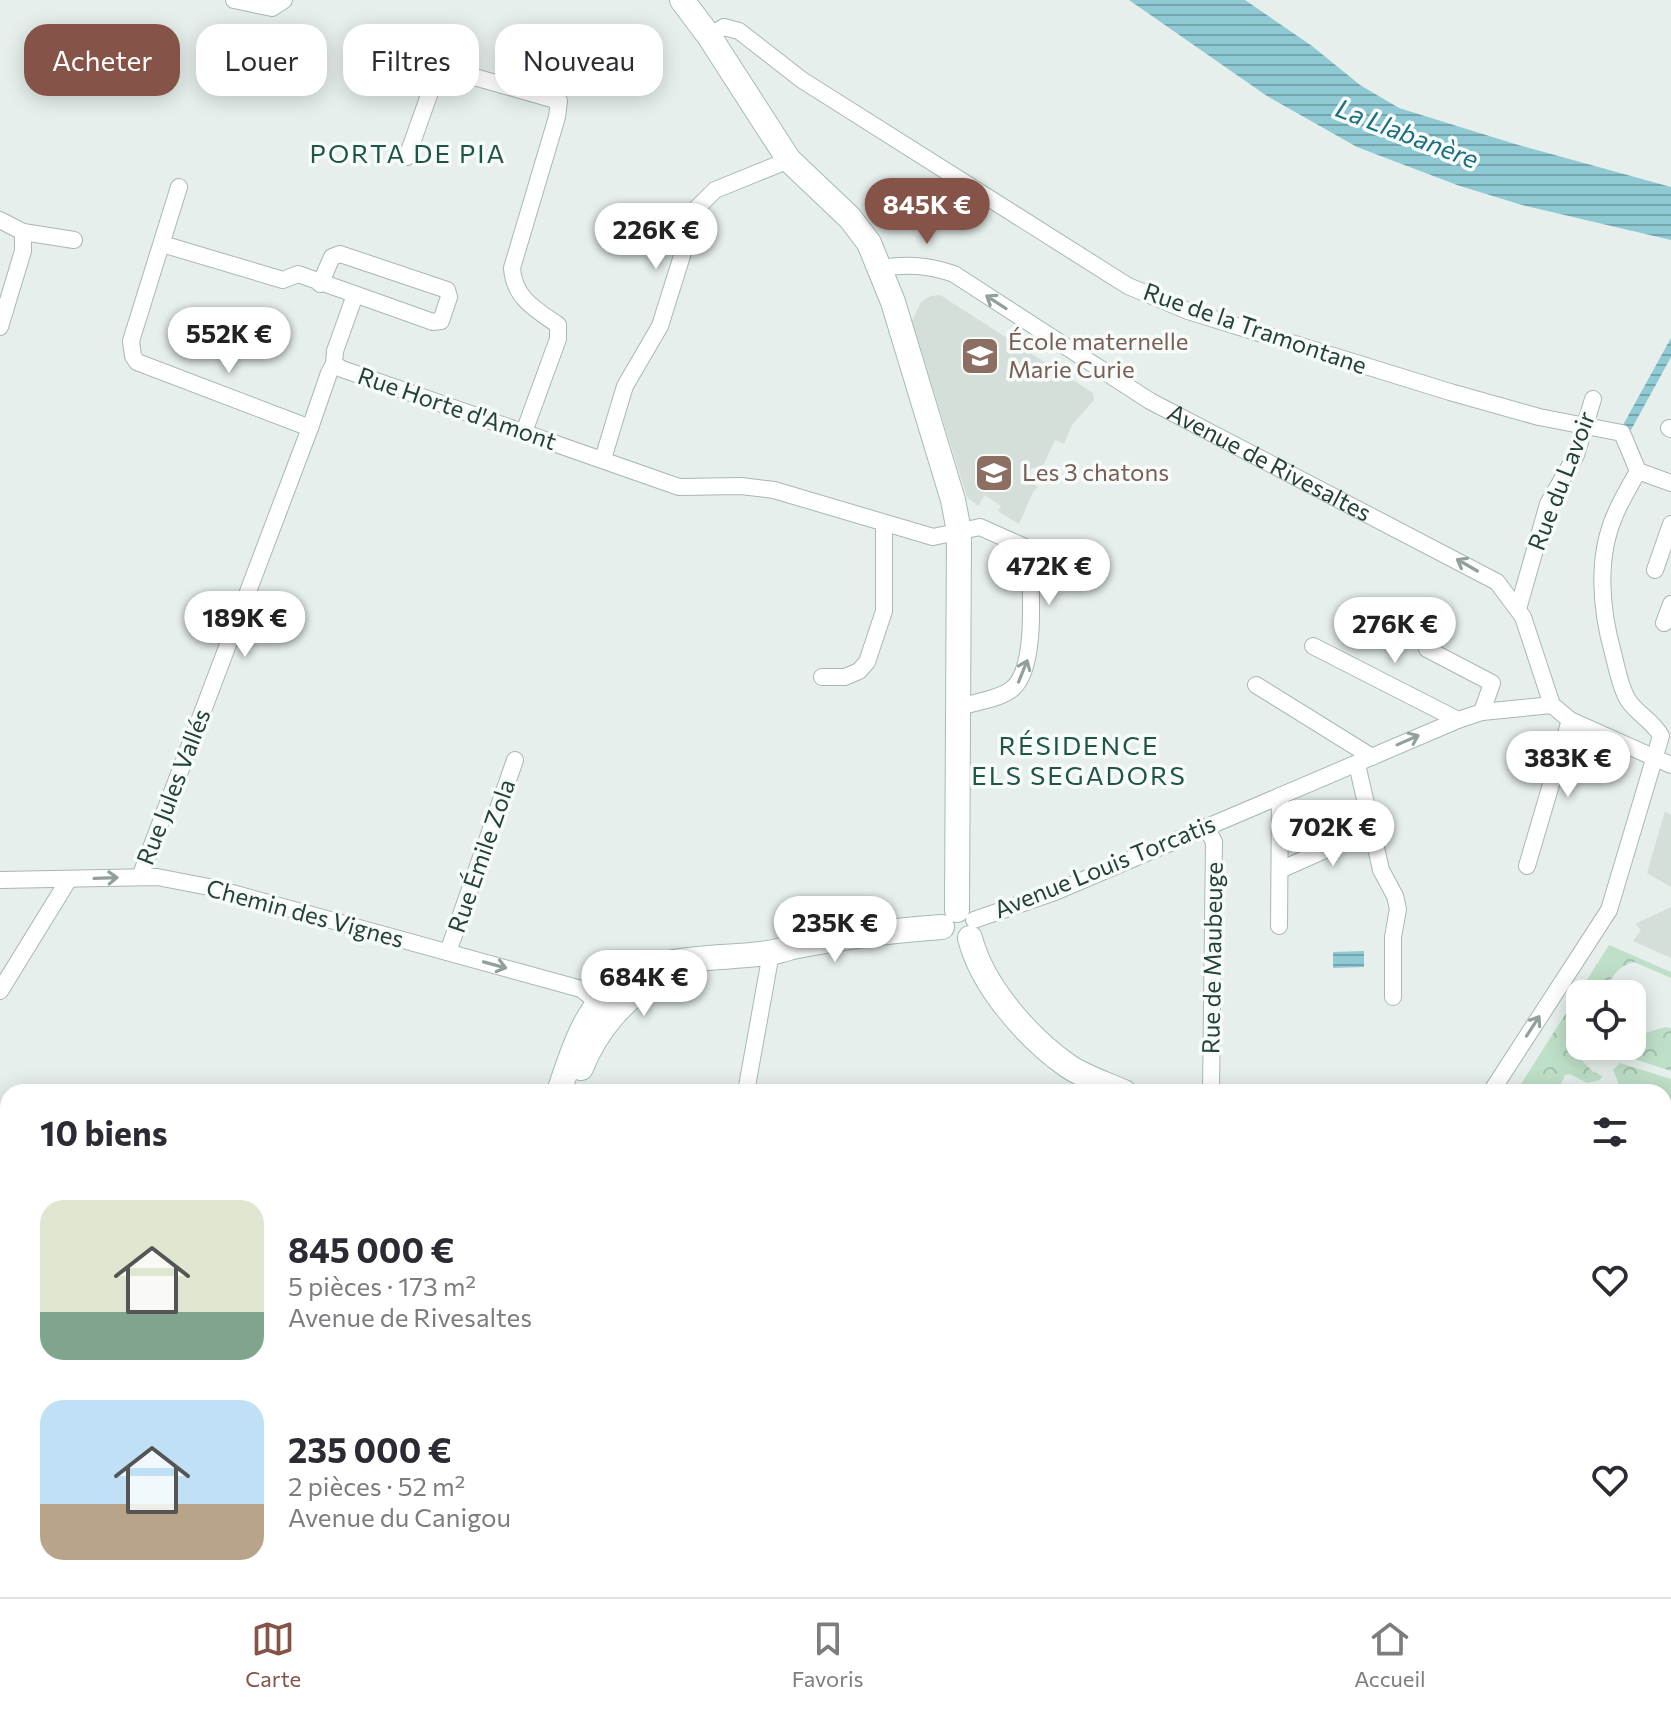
<!DOCTYPE html>
<html lang="fr">
<head>
<meta charset="utf-8">
<style>
  body { margin:0; font-family:Commissioner,sans-serif; background:#f7f7f7; color:#2b2b33; height:100vh; display:flex; flex-direction:column; font-size:30px; white-space:nowrap }
  * { box-sizing:border-box; margin:0 }
  p { font-size:26px; color:#7c7c81 }
  .icon { flex:none; width:44px; height:44px; fill:none; stroke:currentColor; stroke-width:2; stroke-linecap:round; stroke-linejoin:round }
  .map { position:relative; flex:1; overflow:hidden }
  .drawer { position:absolute; left:0px; top:1084px; width:1672px; height:514px; display:flex; flex-direction:column; background:#fff; border-radius:24px 24px 0 0; box-shadow:0 4px 20px #0003 }
  .drawer>* { flex:none }
  .top-card { position:absolute; left:24px; top:24px; width:800px; height:72px; display:flex; gap:16px }
  .tools { position:absolute; left:1566px; top:980px; display:grid; gap:16px }
  .tools a { display:grid; place-items:center; width:80px; height:80px; border-radius:16px; background:#fff; box-shadow:0 4px 20px #0003; font-size:40px }
  .price { position:absolute; translate:-50% -68px; padding:0 18px; border-radius:28px; background:#fff; color:#222; font-size:26px; line-height:52px; filter:drop-shadow(0 2px 4px #0008) }
  .price::after { content:''; position:absolute; left:50%; top:48px; width:24px; height:18px; margin-left:-12px; background:inherit; clip-path:polygon(0 0,100% 0,50% 100%) }
  .price.on { background:#855347; color:#fff }
  ul { padding:0; list-style:none }
  li { display:flex; align-items:center; gap:24px; height:200px; padding:0 40px }
  li span { display:grid; place-items:center; flex:none; width:224px; height:160px; border-radius:24px; color:#555 }
  li>.icon { margin-inline-start:auto }
  span .icon { width:96px; height:96px; fill:#fffc; stroke-width:1 }
  li b { font-size:34px }
  h2 { display:flex; justify-content:space-between; align-items:center; height:96px; padding:0 40px; font-size:34px }
  .chip { padding:0 28px; border-radius:24px; background:#fff; box-shadow:0 4px 20px #0003; font-size:28px; line-height:72px }
  .chip.on { background:#855347; color:#fff }
  .tab-bar { display:flex; justify-content:space-around; align-items:center; height:112px; border-top:2px solid #e1e1e2; background:#fff; font-size:22px; color:#7c7c81 }
  .tab-bar a { display:grid; justify-items:center; gap:4px }
  .tab-bar .on { color:#855347 }
  .map>svg:first-child { display:block }
  .built { fill:#d4dfda }
  .park { fill:url(#park-crowns) }
  .water { fill:url(#water-rules) }
  .lines { fill:none; stroke-linecap:round; stroke-linejoin:round }
  .minor-casing { stroke:#a8b8b2; stroke-width:18 }
  .secondary-casing { stroke:#a4bbb3; stroke-width:26 }
  .minor { stroke:#fff; stroke-width:16 }
  .secondary { stroke:#fff; stroke-width:24 }
  .oneway { stroke:#92a09c }
  .labels { text-anchor:middle; stroke-width:7; stroke-linejoin:round; paint-order:stroke }
  .street-label { font-size:24px; fill:#24423a; stroke:#f7fbf9 }
  .education-label { font-size:24px; fill:#785e54; stroke:#f7fbf9; text-anchor:start }
  .water-label { font-size:26px; font-style:italic; fill:#1c6f80; stroke:#f7fbf9 }
  .neighbourhood-label { font-size:26px; letter-spacing:2px; fill:#1f5548; stroke:#f7fbf9 }
</style>
</head>
<body>
<div class="map">
<svg width="1671" height="1597" viewBox="0 0 1671 1597">
  <defs>
    <pattern id="park-crowns" width="20" height="18" patternUnits="userSpaceOnUse" patternTransform="scale(2)"><rect width="20" height="18" fill="#bfe0c8"/><path d="M2 6a3 3 0 1 1 6 0M12 15a3 3 0 1 1 6 0" fill="none" stroke="#a4c1ad"/></pattern>
    <pattern id="water-rules" width="6" height="5" patternUnits="userSpaceOnUse" patternTransform="scale(2)"><rect width="6" height="5" fill="#8ec9d4"/><path d="M0 2.5h6" fill="none" stroke="#74a5ad"/></pattern>
  </defs>
  <rect width="100%" height="100%" fill="#e6efeb"/>
  <!-- built -->
  <g class="built">
    <path d="M940,295L1093,393L1094,400L1072,425L1064,444L1055,440L1042,468H1032L1026,477L1038,487L1033,492L1019,524L998,511L1001,506L985,495L978,506L967,497L912,321L921,302L931,296Z"/>
    <path d="M1665,811L1671,815V887L1647,873Z"/>
    <path d="M1671,907V958L1633,941L1641,930L1635,924Z"/>
  </g>
  <!-- park -->
  <g class="park">
    <path d="M1609,945L1671,972V978L1634,962C1617,967 1610,978 1604,994H1580V1037L1574,1043L1573,1051L1592,1071L1602,1076L1600,1080L1587,1083L1570,1074L1565,1075L1557,1092H1516Z"/>
    <path d="M1665,1027L1671,1028V1071L1625,1056V1046H1632V1037Z"/>
    <path d="M1620,1063L1671,1079V1127L1664,1124V1092H1622L1613,1070Z"/>
  </g>
  <!-- water -->
  <g class="water">
    <path d="M1129,0H1245L1312,46L1360,85L1399,108L1515,144L1671,187V240L1522,205L1457,185L1357,147L1267,96Z"/>
    <path d="M1671,338V357L1631,430L1623,425Z"/>
    <path d="M1364,951V967L1333,968V952Z"/>
  </g>
  <g class="lines">
    <!-- minor casing -->
    <g class="minor-casing">
      <g id="minor">
        <path d="M234,0L272,8L284,0"/>
        <path d="M709,36L724,27L739,31L802,80L1128,286L1188,311L1450,392L1539,417L1622,433L1638,471L1671,483"/>
        <path d="M407,157L439,67L559,101L557,117L512,268C514,298 535,309 558,325V339L524,432"/>
        <path d="M179,187L131,341L133,356L137,362L310,428L329,373L334,364"/>
        <path d="M0,220L23,232L74,240"/>
        <path d="M162,244L283,280L298,274L433,322L441,321L449,297L447,290L340,254L332,257L320,284"/>
        <path id="s1" d="M881,268C908,264 928,265 954,274L1150,401L1497,582L1523,617L1552,705L1570,720L1671,765"/>
        <path d="M355,295L335,351L334,364L342,369L679,487L741,486L774,490L933,537L980,527L1025,547L1030,556C1030,588 1038,668 1012,689C1000,699 975,702 959,707"/>
        <path d="M0,327L23,251V232"/>
        <path d="M1669,428L1671,429"/>
        <path d="M603,459L625,386L660,326L697,208L715,190L789,160"/>
        <path d="M1655,570L1671,524"/>
        <path d="M1518,609L1548,504L1576,455L1593,399"/>
        <path d="M1664,623L1671,604"/>
        <path d="M1313,646L1458,720"/>
        <path d="M1427,649L1492,683L1482,712"/>
        <path d="M822,677H845L859,671L867,662L884,611V524"/>
        <path d="M1256,685L1372,757"/>
        <path d="M1357,764L1381,870L1395,896L1398,909L1393,937V997"/>
        <path d="M1206,827L1214,842L1211,1092"/>
        <path d="M1527,866L1570,720"/>
        <path d="M1280,870L1370,830"/>
        <path d="M140,877L310,428"/>
        <path d="M0,880L157,877L214,888L581,989L605,1008"/>
        <path d="M974,920L1055,892L1458,720L1482,712L1552,705"/>
        <path d="M1279,926L1280,796"/>
        <path d="M448,952L515,760"/>
        <path d="M0,991L69,879"/>
        <path d="M746,1092L771,953"/>
        <path d="M1491,1092L1609,910L1661,736C1653,721 1637,714 1628,700C1620,687 1617,668 1613,653C1601,610 1596,558 1615,515C1621,500 1630,486 1638,471"/>
        <path d="M0,1451L8,1453"/>
        <path d="M1664,1519C1671,1532 1668,1544 1664,1558"/>
        <path d="M625,1590L646,1597"/>
        <path d="M479,1597L482,1590"/>
        <path d="M1104,1597L1106,1590"/>
        <path d="M1265,1597L1266,1590"/>
        <path d="M1653,1597L1655,1590"/>
      </g>
    </g>
    <!-- secondary casing -->
    <g class="secondary-casing">
      <g id="secondary">
        <path d="M682,0L709,36L789,160L850,218L869,243L893,302L953,500L959,531L957,910"/>
        <path d="M970,938C982,986 1028,1038 1068,1066C1084,1077 1106,1084 1124,1092"/>
        <path d="M581,1068C595,1033 625,992 662,980"/>
        <path d="M559,1092C572,1053 585,1007 620,983C663,953 719,960 768,953C778,952 787,948 797,946C845,937 893,930 942,927"/>
        <path d="M1664,1189L1671,1191"/>
        <path d="M124,1597L129,1590"/>
      </g>
    </g>
    <!-- minor -->
    <use href="#minor" class="minor"/>
    <!-- secondary -->
    <use href="#secondary" class="secondary"/>
  </g>
  <!-- one-way arrows -->
  <defs><path id="oneway-shaft" d="M-6 0H5M1.5-3L5.5 0L1.5 3" fill="none" stroke-width="1.6" stroke-linecap="round" stroke-linejoin="round" transform="scale(2)"/></defs>
  <g class="oneway">
    <use href="#oneway-shaft" transform="translate(996 302) rotate(-147)"/>
    <use href="#oneway-shaft" transform="translate(1467 565) rotate(-150)"/>
    <use href="#oneway-shaft" transform="translate(1023 671) rotate(-68)"/>
    <use href="#oneway-shaft" transform="translate(1408 740) rotate(-24)"/>
    <use href="#oneway-shaft" transform="translate(106 878) rotate(-2)"/>
    <use href="#oneway-shaft" transform="translate(495 965) rotate(15)"/>
    <use href="#oneway-shaft" transform="translate(1533 1026) rotate(-57)"/>
  </g>
  <!-- icons -->
  <defs>
    <g id="school-square" transform="scale(2)"><rect x="-9" y="-9" width="18" height="18" rx="4" fill="#8d6e63" stroke="#f7fbf9"/><path d="M0-5L7-2L0 1L-7-2ZM-4 1L0 2.5L4 1V4Q0 6-4 4Z" fill="#fff"/></g>
  </defs>
  <g fill-rule="evenodd">
    <use href="#school-square" x="980" y="356"/>
    <use href="#school-square" x="994" y="473"/>
  </g>
  <g class="labels">
    <!-- street labels -->
    <g class="street-label">
      <text transform="translate(1255 329) rotate(19)" y="8">Rue de la Tramontane</text>
      <text transform="translate(457 409) rotate(19)" y="8">Rue Horte d'Amont</text>
      <text dy="8" stroke="none"><textPath href="#s1" startOffset="442">Avenue de Rivesaltes</textPath></text>
      <text transform="translate(1562 481) rotate(-69)" y="8">Rue du Lavoir</text>
      <text transform="translate(174 787) rotate(-69)" y="8">Rue Jules Vallés</text>
      <text transform="translate(482 856) rotate(-71)" y="8">Rue Émile Zola</text>
      <text transform="translate(1105 867) rotate(-22)" y="8">Avenue Louis Torcatis</text>
      <text transform="translate(305 914) rotate(15)" y="8">Chemin des Vignes</text>
      <text transform="translate(1213 958) rotate(-89)" y="8">Rue de Maubeuge</text>
    </g>
    <!-- education labels -->
    <g class="education-label">
      <text x="1008" y="350">École maternelle<tspan x="1008" dy="28">Marie Curie</tspan></text>
      <text x="1022" y="481">Les 3 chatons</text>
    </g>
    <!-- water labels -->
    <g class="water-label">
      <text transform="translate(1407 134) rotate(21)" y="9">La Llabanère</text>
    </g>
    <!-- neighbourhood labels -->
    <g class="neighbourhood-label">
      <text x="408" y="163">PORTA DE PIA</text>
      <text x="1079" y="755">RÉSIDENCE<tspan x="1079" dy="30">ELS SEGADORS</tspan></text>
    </g>
  </g>
</svg>
<div class="tools">
<a><svg class="icon" aria-label="locate" viewBox="0 0 24 24"><circle cx="12" cy="12" r="6"/><path d="M12 2v4M12 18v4M2 12h4M18 12h4"/></svg></a>
</div>
<b class="price on" style="left:927px;top:246px">845K €</b>
<b class="price" style="left:656px;top:271px">226K €</b>
<b class="price" style="left:229px;top:375px">552K €</b>
<b class="price" style="left:1049px;top:607px">472K €</b>
<b class="price" style="left:245px;top:659px">189K €</b>
<b class="price" style="left:1395px;top:665px">276K €</b>
<b class="price" style="left:1568px;top:799px">383K €</b>
<b class="price" style="left:1333px;top:868px">702K €</b>
<b class="price" style="left:835px;top:964px">235K €</b>
<b class="price" style="left:644px;top:1018px">684K €</b>
<div class="top-card">
<a class="chip on">Acheter</a>
<a class="chip">Louer</a>
<a class="chip">Filtres</a>
<a class="chip">Nouveau</a>
</div>
<section class="drawer">
<h2>10 biens<svg class="icon" aria-label="filters" viewBox="0 0 24 24"><path d="M4 7h16M4 17h16"/><circle cx="9" cy="7" r="2"/><circle cx="15" cy="17" r="2"/></svg></h2>
<ul>
<li><span style="background:linear-gradient(#dfe7d0 70%,#7fa58c 0)"><svg class="icon" aria-label="home" viewBox="0 0 24 24"><path d="M3 11l9-7 9 7M6 9v11h12V9"/></svg></span><div><b>845 000 €</b><p>5 pièces · 173 m²</p><p>Avenue de Rivesaltes</p></div><svg class="icon" aria-label="heart" viewBox="0 0 24 24"><path d="M12 20l-8-8c-3-5 5-10 8-4 3-6 11-1 8 4z"/></svg></li>
<li><span style="background:linear-gradient(#bfe0f5 65%,#b9a48a 0)"><svg class="icon" aria-label="home" viewBox="0 0 24 24"><path d="M3 11l9-7 9 7M6 9v11h12V9"/></svg></span><div><b>235 000 €</b><p>2 pièces · 52 m²</p><p>Avenue du Canigou</p></div><svg class="icon" aria-label="heart" viewBox="0 0 24 24"><path d="M12 20l-8-8c-3-5 5-10 8-4 3-6 11-1 8 4z"/></svg></li>
</ul>
</section>
</div>
<nav class="tab-bar">
<a class="on"><svg class="icon" aria-label="map" viewBox="0 0 24 24"><path d="M3 6l6-2 6 2 6-2v14l-6 2-6-2-6 2zM9 4v14M15 6v14"/></svg>Carte</a>
<a><svg class="icon" aria-label="saved" viewBox="0 0 24 24"><path d="M7 4h10v16l-5-4-5 4z"/></svg>Favoris</a>
<a><svg class="icon" aria-label="home" viewBox="0 0 24 24"><path d="M3 11l9-7 9 7M6 9v11h12V9"/></svg>Accueil</a>
</nav>
</body>
</html>
